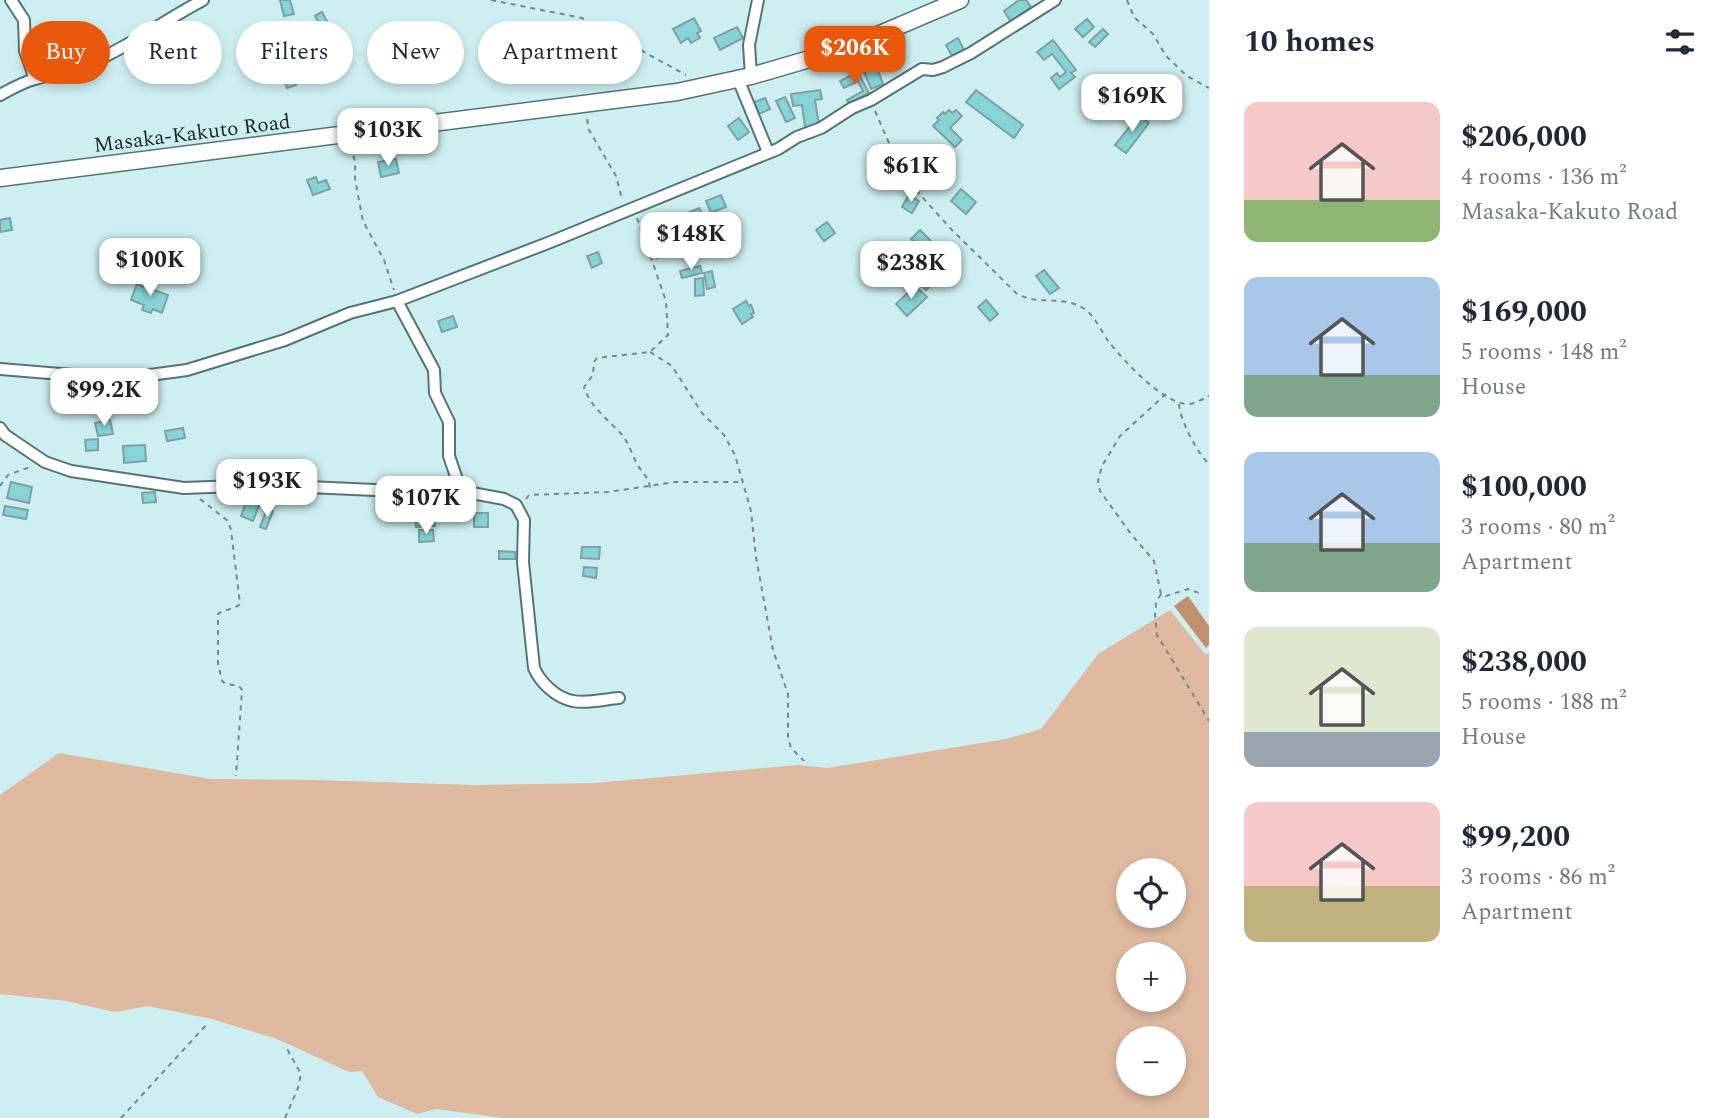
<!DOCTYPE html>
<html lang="en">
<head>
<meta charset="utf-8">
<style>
  body { margin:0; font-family:Spectral,serif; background:#f6f6f7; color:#1f2937; height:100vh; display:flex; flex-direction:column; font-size:26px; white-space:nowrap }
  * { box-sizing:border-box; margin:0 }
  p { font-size:23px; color:#747a83 }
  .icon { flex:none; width:38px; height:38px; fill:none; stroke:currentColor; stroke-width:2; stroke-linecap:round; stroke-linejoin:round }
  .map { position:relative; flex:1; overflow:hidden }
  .drawer { display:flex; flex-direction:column; background:#fff; width:525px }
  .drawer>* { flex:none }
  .banner { position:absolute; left:21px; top:21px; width:665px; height:63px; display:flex; gap:14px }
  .fabs { position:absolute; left:1116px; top:858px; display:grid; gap:14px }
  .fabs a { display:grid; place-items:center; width:70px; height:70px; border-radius:50%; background:#fff; box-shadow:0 4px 10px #0003; font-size:35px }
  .price { position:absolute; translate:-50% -60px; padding:0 16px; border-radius:14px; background:#fff; color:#222; font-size:23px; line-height:46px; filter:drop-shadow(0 2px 4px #0008) }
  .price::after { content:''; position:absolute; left:50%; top:42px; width:21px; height:16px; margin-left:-10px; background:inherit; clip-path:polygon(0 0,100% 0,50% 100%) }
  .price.active { background:#ea580c; color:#fff }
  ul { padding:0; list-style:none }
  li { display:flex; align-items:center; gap:21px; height:175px; padding:0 35px }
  li span { display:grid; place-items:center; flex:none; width:196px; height:140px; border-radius:14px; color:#555 }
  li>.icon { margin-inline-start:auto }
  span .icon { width:84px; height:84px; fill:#fffc; stroke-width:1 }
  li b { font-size:30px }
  h2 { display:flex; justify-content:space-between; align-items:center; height:84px; padding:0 35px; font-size:30px }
  .pill { padding:0 24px; border-radius:32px; background:#fff; box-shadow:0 4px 10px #0003; font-size:24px; line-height:63px }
  .pill.active { background:#ea580c; color:#fff }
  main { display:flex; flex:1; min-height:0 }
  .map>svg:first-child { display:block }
  .green { fill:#dfb9a0; fill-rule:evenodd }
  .water { fill:#c1906f }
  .building { fill:#87d4d7; stroke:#80a0a1; stroke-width:2 }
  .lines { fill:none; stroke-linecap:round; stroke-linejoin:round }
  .minor-casing { stroke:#557475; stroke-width:14 }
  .highway-casing { stroke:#557475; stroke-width:19 }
  .path { stroke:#748a8c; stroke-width:2; stroke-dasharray:5 5; stroke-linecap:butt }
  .minor { stroke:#fff; stroke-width:10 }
  .highway { stroke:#fff; stroke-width:16 }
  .labels { text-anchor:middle; stroke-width:5; stroke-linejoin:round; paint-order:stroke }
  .street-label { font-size:21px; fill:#1c2829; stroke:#ceeff1 }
</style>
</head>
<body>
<main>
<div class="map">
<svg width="1209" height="1118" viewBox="0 0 1209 1118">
  <rect width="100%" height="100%" fill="#ceeff1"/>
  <!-- green -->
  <path class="green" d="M1170,610L1206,655L1209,652V1118H503L436,1109L417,1114L378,1097L362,1071L349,1072L277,1039L212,1019L148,1006L115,1012L66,1001L0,994V795L59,753L210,779L312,780L477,785L595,783L798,765L828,768L1006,739L1041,729L1098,654ZM1129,870H1174V915H1129ZM1129,954H1174V999H1129ZM1129,1038H1174V1083H1129Z"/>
  <!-- water -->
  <path class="water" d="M1188,596L1209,626V645L1206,648L1174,606Z"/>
  <!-- building -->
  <g class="building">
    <path d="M280,0H290L294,14L284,16Z"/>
    <path d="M1019,0H1026L1031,7L1011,22L1004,11Z"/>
    <path d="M322,12L330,27L323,31L315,16Z"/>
    <path d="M694,18L701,31L697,33L700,38L691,43L688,38L681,43L673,29Z"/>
    <path d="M1087,19L1094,27L1083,37L1075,29Z"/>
    <path d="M411,25L419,44L413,46L408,33L390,41L387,34Z"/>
    <path d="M737,27L743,38L720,50L714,38Z"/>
    <path d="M1103,29L1108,34L1095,47L1089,42Z"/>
    <path d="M958,38L964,50L952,56L946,45Z"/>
    <path d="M1053,40L1076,70L1071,73L1075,77L1059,89L1051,78L1057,73L1060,77L1066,72L1052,54L1044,60L1037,52Z"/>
    <path d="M205,43L212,62L203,66L195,47Z"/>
    <path d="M421,43L426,54L419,56L421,60L400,68L394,54Z"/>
    <path d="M529,44L533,55L521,59L516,48Z"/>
    <path d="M545,53L549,61L543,64L545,68L538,71L537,67L531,70L527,60Z"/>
    <path d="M305,65L309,78L295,82L296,85L287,88L281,72Z"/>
    <path d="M877,67L883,84L871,89L864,72Z"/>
    <path d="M858,72L869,93L849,104L847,100L863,91L858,81L844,88L840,81Z"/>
    <path d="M820,90L822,99L815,100L819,125L805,127L802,105L793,106L791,94Z"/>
    <path d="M976,90L1023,125L1014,138L966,102Z"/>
    <path d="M785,97L795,118L786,122L776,101Z"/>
    <path d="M765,98L770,109L759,114L754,102Z"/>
    <path d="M949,110L952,113L956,110L962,116L950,128L962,140L955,147L933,126L939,120L937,118L943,112L945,114Z"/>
    <path d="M1139,115L1149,123L1126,153L1115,145Z"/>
    <path d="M739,118L749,132L738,140L728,126Z"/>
    <path d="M396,159L399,173L381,177L378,162Z"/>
    <path d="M316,177L318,183L326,180L330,189L313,195L307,180Z"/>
    <path d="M961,189L976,202L966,214L951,201Z"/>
    <path d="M721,195L726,207L711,213L706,201Z"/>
    <path d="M909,195L919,201L912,213L902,207Z"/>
    <path d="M699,208L707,223L691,230L683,215Z"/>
    <path d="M10,218L12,230L0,232V220Z"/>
    <path d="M681,218L685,230L669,236L665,223Z"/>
    <path d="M827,222L835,233L824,241L816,230Z"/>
    <path d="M920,230L932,242L922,251L911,239Z"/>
    <path d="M668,244L670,254L657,258L654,247Z"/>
    <path d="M598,252L602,263L592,268L587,256Z"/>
    <path d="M924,256L940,277L926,290L908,271Z"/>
    <path d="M700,266L702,273L682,278L680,271Z"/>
    <path d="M1044,270L1059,288L1050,294L1036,276Z"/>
    <path d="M712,271L715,287L707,289L704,273Z"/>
    <path d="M703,278L704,295L695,296V279Z"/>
    <path d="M145,283L155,286L154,290L168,295L162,313L153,309L151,313L142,310L144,305L131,300L137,284L143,287Z"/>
    <path d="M915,286L927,297L907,316L896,304Z"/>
    <path d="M986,300L998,314L990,321L978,307Z"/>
    <path d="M746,301L749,306L751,305L754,313L751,314L753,317L742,324L733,309Z"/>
    <path d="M453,316L457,327L442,332L438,321Z"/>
    <path d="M110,420L113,434L98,436L95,423Z"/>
    <path d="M183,428L185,438L167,441L165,431Z"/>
    <path d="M98,439V450L86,451L85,440Z"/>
    <path d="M145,445L146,461L124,463L123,446Z"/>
    <path d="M11,482L32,487L29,503L7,498Z"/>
    <path d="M155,492L156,502L143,503L142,493Z"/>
    <path d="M247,500L259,505L253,521L241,516Z"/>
    <path d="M5,506L28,510L26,519L3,515Z"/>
    <path d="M267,509L273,511L266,529L260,527Z"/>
    <path d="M434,513L435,526L416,527L415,515Z"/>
    <rect x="474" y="513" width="14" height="14"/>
    <path d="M419,530H433L434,541L419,542Z"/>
    <path d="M582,547H600L599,559L581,558Z"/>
    <path d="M499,551L515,552V559H499Z"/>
    <path d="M584,567L597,568L596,578L583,576Z"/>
  </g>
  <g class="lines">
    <!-- minor casing -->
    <g class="minor-casing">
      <g id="minor">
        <path d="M11,0L24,20L25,51L35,79"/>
        <path d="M751,76L749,45L758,0"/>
        <path d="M738,79L768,152"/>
        <path d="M0,95C11,89 23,82 35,79C56,73 72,71 93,62C132,45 165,20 203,0"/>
        <path d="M397,301L434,370L435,393L449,422V456L461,491"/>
        <path d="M0,369L73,375H150L187,370L285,340L350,313L397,301L548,243L778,149L797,137L821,128L852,108L871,100L922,69L933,70L943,67L971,53L1055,0"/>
        <path d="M0,428L5,435L45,462L71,471L184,488L264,485L441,493L461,491L504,499L516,505L524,520L523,562L534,668C540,682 556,698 573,701C587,704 605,699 619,698"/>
      </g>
    </g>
    <!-- highway casing -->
    <g class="highway-casing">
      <path id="highway" d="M0,178L677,92L751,76L847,48L960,0"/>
    </g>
    <!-- path -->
    <g class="path">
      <path d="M491,0L582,18L686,75"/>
      <path d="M1127,0L1134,17L1153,34L1166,56L1187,76L1209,88"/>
      <path d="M875,111L904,177L952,230L1016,293C1036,306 1062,295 1083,308C1095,315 1101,332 1109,342C1124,361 1164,405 1189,404C1196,403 1203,399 1209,396"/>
      <path d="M587,119L589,130L616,176L622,199"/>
      <path d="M351,146L355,162V179L363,221L384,260L394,290"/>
      <path d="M637,218L666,301L668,335L650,352L597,358L594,362L593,375L584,387C590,407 609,420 622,435C629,443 632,455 637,464C642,473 649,477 650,488"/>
      <path d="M650,352L672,366L702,413L724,435L735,455L751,511L756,557L773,650L788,694V737L791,748L804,761"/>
      <path d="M1166,394L1120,436L1102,466L1098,481L1100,491L1131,534L1154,561L1161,594L1166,596L1188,589L1199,593"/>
      <path d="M1179,404C1180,420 1197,453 1209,464"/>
      <path d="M0,486L8,475L30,467"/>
      <path d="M200,499L228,521L231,530L240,604C234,610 224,609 218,614V663L222,681L226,684L239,686L242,690L236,776"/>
      <path d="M526,499L529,495L608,492L675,482H742"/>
      <path d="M1161,594L1156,603L1155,615L1157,635L1209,721"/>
      <path d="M121,1118L208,1023"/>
      <path d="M285,1118L298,1088L301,1074L286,1047"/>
    </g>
    <!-- minor -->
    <use href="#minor" class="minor"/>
    <!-- highway -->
    <use href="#highway" class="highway"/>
  </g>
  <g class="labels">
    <!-- street labels -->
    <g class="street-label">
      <text transform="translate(192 133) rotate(-7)" y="7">Masaka-Kakuto Road</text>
    </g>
  </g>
</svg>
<div class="fabs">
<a><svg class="icon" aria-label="locate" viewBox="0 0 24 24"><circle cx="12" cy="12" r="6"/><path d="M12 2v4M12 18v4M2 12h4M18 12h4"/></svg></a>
<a>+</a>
<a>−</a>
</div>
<b class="price active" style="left:855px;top:86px">$206K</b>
<b class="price" style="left:1132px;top:134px">$169K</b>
<b class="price" style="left:388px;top:168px">$103K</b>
<b class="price" style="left:911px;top:204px">$61K</b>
<b class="price" style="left:691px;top:272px">$148K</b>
<b class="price" style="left:150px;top:298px">$100K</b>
<b class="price" style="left:911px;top:301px">$238K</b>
<b class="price" style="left:104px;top:428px">$99.2K</b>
<b class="price" style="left:267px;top:519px">$193K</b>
<b class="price" style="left:426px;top:536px">$107K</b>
<div class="banner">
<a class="pill active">Buy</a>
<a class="pill">Rent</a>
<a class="pill">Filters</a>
<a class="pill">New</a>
<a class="pill">Apartment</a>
</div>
</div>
<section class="drawer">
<h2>10 homes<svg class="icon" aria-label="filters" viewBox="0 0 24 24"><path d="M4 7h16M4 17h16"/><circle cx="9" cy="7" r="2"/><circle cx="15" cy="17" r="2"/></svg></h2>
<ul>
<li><span style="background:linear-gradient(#f6c9c9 70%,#8fb573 0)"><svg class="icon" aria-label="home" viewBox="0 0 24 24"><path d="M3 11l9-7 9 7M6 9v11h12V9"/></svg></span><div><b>$206,000</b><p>4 rooms · 136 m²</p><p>Masaka-Kakuto Road</p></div></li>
<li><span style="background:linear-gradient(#a9c7e8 70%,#7fa58c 0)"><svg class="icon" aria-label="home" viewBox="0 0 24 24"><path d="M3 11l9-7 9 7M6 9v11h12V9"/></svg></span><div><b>$169,000</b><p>5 rooms · 148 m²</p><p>House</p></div></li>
<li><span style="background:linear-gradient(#a9c7e8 65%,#7fa58c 0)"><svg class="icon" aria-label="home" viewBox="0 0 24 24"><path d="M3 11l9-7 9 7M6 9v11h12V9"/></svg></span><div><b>$100,000</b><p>3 rooms · 80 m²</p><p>Apartment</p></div></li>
<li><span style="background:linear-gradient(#dfe7d0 75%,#9aa5b1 0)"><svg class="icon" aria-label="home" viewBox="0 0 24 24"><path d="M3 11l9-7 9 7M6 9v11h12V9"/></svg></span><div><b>$238,000</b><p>5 rooms · 188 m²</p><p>House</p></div></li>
<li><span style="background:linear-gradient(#f6c9c9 60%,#c2b280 0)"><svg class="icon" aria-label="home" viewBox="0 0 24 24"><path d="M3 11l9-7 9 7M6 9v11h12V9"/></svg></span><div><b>$99,200</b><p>3 rooms · 86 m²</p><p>Apartment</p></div></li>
</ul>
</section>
</main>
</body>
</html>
